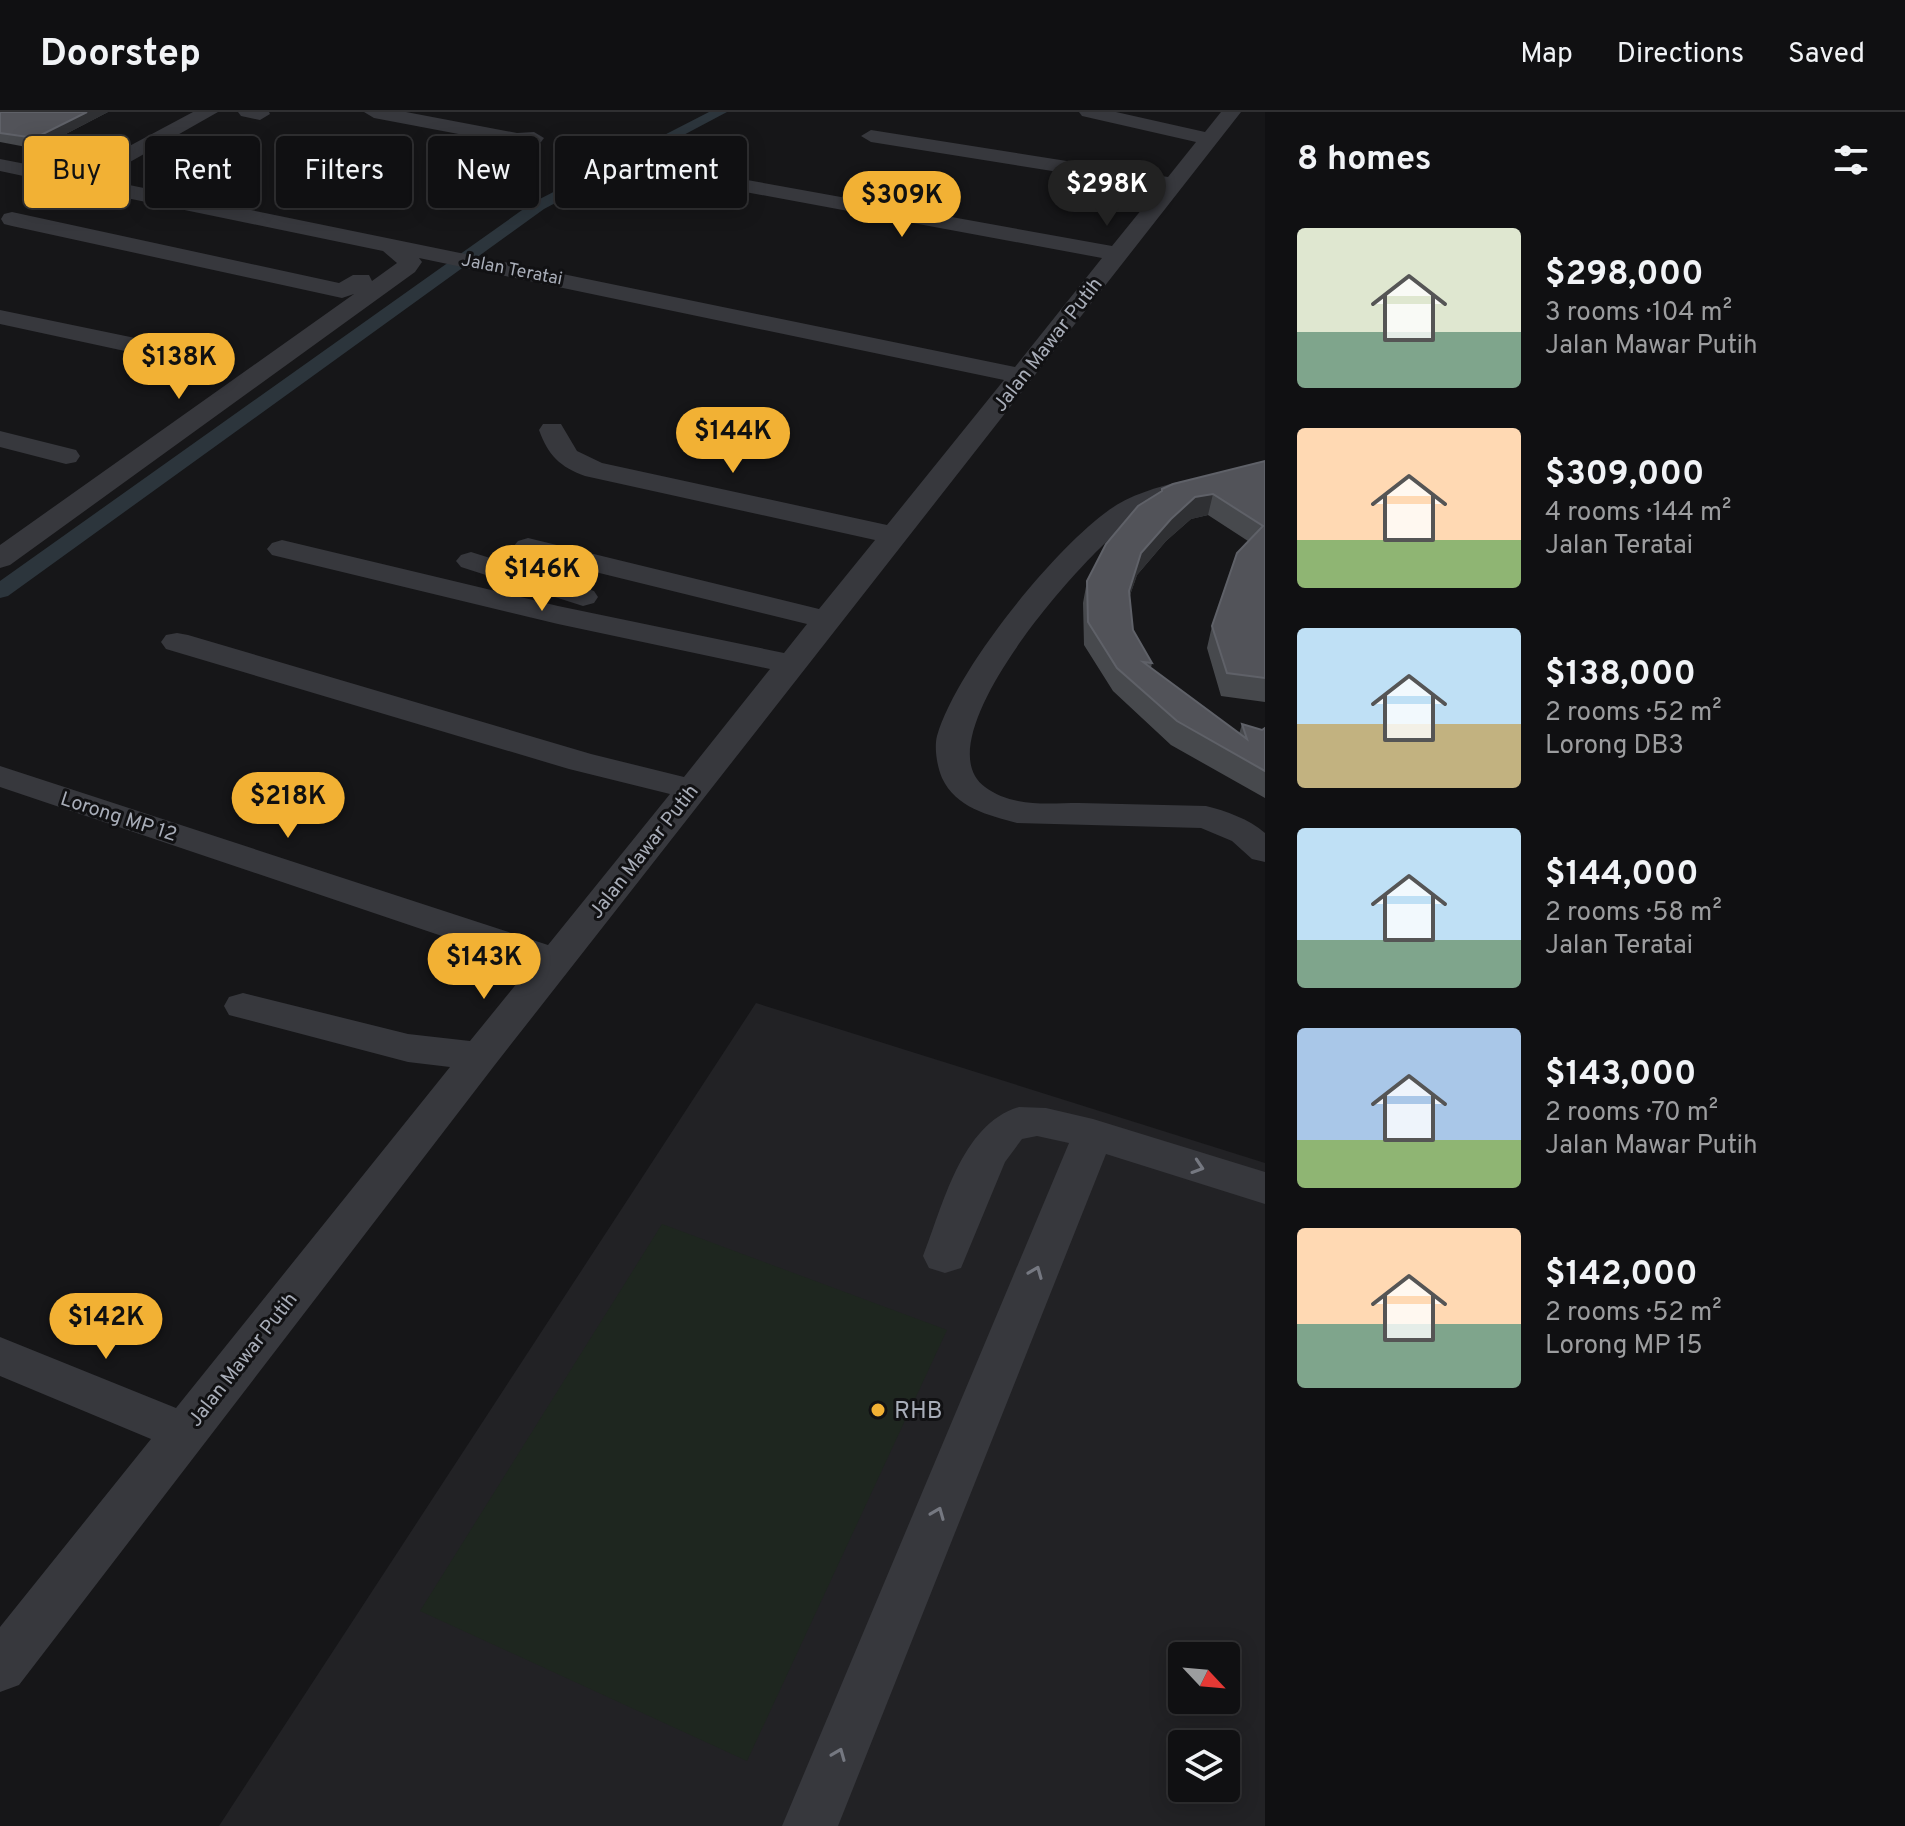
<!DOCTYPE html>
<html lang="en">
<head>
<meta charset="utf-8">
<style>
  body { margin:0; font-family:Overpass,sans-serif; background:#19191b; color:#f1f3f6; height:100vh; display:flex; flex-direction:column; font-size:30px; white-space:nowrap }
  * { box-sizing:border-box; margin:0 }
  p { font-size:26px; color:#9c9d9f }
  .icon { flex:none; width:44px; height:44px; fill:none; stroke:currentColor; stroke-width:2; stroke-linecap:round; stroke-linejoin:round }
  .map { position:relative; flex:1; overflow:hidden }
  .side { display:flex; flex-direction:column; background:#101012; width:640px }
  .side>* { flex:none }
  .hud { position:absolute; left:24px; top:24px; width:760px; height:72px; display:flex; gap:16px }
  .needle { width:52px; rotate:116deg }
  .fabs { position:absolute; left:1168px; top:1530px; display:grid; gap:16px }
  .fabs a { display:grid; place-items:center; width:72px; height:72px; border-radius:8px; background:#101012; box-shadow:0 4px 20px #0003,0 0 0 2px #303032; font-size:40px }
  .price { position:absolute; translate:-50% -68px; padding:0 18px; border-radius:28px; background:#f2b134; color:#111; font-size:26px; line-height:52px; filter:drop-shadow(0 2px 4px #0008) }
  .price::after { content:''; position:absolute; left:50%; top:48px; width:24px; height:18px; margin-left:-12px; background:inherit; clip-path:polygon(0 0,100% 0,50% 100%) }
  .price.selected { background:#222; color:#fff }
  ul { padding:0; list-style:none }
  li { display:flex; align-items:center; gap:24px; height:200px; padding:0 32px }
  li span { display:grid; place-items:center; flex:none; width:224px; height:160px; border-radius:8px; color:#555 }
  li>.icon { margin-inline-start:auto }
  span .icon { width:96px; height:96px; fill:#fffc; stroke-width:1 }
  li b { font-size:34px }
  h2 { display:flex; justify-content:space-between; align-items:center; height:96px; padding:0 32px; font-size:34px }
  .chip { padding:0 28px; border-radius:8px; background:#101012; box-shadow:0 4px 20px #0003,0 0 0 2px #303032; font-size:28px; line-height:72px }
  .chip.selected { background:#f2b134; color:#111 }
  header { display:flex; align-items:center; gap:48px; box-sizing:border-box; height:112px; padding:0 40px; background:#101012; border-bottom:2px solid #303032 }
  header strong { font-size:38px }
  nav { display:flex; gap:44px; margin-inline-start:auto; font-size:28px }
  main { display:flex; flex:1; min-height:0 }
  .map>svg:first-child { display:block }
  .built { fill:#222225; fill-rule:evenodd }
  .green { fill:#1e261f }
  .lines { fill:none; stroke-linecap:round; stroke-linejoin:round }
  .canal { fill:#2c353c; fill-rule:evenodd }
  .minor { fill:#37383d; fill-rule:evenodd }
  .wall { fill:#47494d }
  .shaded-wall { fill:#2f3033 }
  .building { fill:#525359; stroke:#5f6168; stroke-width:2 }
  .oneway { stroke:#757881 }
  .poi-dot { fill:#f2b134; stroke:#111113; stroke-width:3 }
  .labels { text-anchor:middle; stroke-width:6; stroke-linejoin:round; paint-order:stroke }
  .far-street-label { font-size:18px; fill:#a8adb8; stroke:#111113 }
  .street-label { font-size:20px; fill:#a8adb8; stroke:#111113 }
  .near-poi-label { font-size:24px; fill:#a8adb8; stroke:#111113; text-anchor:start }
</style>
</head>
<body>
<header>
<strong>Doorstep</strong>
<nav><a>Map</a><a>Directions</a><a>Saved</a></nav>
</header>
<main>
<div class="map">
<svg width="1265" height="1714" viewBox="0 0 1265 1714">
  <rect width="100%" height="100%" fill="#161618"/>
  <!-- built -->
  <path class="built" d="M756,891L1265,1051V1714H219ZM1182,1544H1226V1588H1182ZM1182,1632H1226V1676H1182Z"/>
  <!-- green -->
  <path class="green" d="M662,1112L947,1218L747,1649L420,1499Z"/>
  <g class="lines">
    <!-- canal -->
    <path class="canal" d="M709,0H727L544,97L8,484L0,486V469L532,91Z"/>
    <!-- minor -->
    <g class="minor">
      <path d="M193,0H218L100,67L1015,255L1102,146L697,71L686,65L697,59L1112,134L1159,76L871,30L861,24L871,18L1168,65L1196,30L1082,4L1079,0H1116L1205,20L1221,0H1241L494,954L19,1573L0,1580V1515L151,1327L0,1264V1225L176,1296L450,955L408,950L229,903L224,894L229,885L243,881L408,922L470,929L531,854L0,675V654L548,833L670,682L569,657L166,537L161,530L166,523L177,521L188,523L591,642L684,665L770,557L558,512L272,443L267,437L272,431L282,428L558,494L784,541L807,512L518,441L513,435L518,429L528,426L819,497L875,428L585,364C560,355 548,343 539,318L543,312H561L577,339L602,351L887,413L1004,268L419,146L422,150L415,160L10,453L0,456V433L354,182L342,186L12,114L4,112L1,107L4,102L12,100L339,171L353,163H369L372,169L397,151L383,139L83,77L70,81L62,80L59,75L61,72L0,59V47L77,62Z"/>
      <path d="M238,0H269L270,2L260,8L241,4Z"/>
      <path d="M364,0H406L517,21L534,20L544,26L541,30L517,33L374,6Z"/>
      <path d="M0,198L222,244L231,247L235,252L231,257L222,260L0,212Z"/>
      <path d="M0,319L76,338L80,344L76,350L66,352L0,335Z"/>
      <path d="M1182,369L1192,371L1196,377L1192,383C1172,391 1149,396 1131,409C1087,439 919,627 985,675C994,682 1007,687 1018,689C1037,693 1059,691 1079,691C1121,692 1164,693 1206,694C1226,699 1249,707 1265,721V750L1252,747L1232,729L1201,716L1017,711C988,703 956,696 942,666C937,654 934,636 937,624C956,558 1053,438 1109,398C1129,383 1158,375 1182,369Z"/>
      <path d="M471,440L594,479L598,485L594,491L583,494L461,455L456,449L461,443Z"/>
      <path d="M1019,995L1046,996L1093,1007L1265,1060V1092L1106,1042L838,1714H782L1069,1031L1037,1024L1022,1027L1005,1050L961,1156L945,1161L929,1156L923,1144C943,1094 961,1012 1019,995Z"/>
    </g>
  </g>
  <!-- wall -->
  <g class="wall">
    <path d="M0,0H108L37,37L0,30Z"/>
    <path d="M1265,349V590L1221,584L1207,536L1212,514L1248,429L1208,403L1191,407L1166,429L1137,463L1129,486L1133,518L1152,551L1151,556L1239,622L1242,612L1262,618L1265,616V686L1171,633L1113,579L1084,533L1083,491L1087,469L1161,380L1162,377Z"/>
  </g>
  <!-- shaded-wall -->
  <g class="shaded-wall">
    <path d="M87,0H108L37,37L35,26Z"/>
    <path d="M1213,382L1208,403L1191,407L1166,429L1137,463L1124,501L1129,479L1141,441L1171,407L1195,385Z"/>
  </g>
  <!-- building -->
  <g class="building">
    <path d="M0,0H87L35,26L0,21Z"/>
    <path d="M1265,349V566L1227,561L1212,514L1237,441L1263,414L1213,382L1195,385L1171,407L1141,441L1129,479L1133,518L1152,551L1143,550L1247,627L1242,612L1262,618L1265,616V659L1177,609L1117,556L1088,510L1087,469L1106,432L1138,394L1162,379V377L1173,372Z"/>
  </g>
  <!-- one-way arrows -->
  <defs><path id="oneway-chevron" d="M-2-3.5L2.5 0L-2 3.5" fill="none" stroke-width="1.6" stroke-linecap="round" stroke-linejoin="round" transform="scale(2)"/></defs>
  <g class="oneway">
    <use href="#oneway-chevron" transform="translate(1198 1055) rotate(18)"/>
    <use href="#oneway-chevron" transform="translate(1036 1160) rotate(-68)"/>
    <use href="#oneway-chevron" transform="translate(938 1401) rotate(-68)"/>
    <use href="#oneway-chevron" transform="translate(839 1642) rotate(-68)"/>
  </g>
  <!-- markers -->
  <circle class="poi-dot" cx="878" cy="1298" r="8"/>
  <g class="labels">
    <!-- far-street labels -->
    <g class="far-street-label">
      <text transform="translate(512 157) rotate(11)" y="6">Jalan Teratai</text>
    </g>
    <!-- street labels -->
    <g class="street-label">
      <text transform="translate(1047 232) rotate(-52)" y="7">Jalan Mawar Putih</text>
      <text transform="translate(119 704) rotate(18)" y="7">Lorong MP 12</text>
      <text transform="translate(643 739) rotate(-52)" y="7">Jalan Mawar Putih</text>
      <text transform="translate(242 1247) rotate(-52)" y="7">Jalan Mawar Putih</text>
    </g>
    <!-- near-poi labels -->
    <g class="near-poi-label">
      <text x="894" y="1306">RHB</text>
    </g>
  </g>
</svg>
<div class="fabs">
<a><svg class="needle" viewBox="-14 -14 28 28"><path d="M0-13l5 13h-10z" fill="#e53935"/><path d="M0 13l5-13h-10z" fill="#9c9d9f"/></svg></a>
<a><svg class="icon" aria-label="layers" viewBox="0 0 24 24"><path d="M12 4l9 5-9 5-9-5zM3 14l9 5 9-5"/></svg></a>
</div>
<b class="price selected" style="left:1107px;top:116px">$298K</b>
<b class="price" style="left:902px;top:127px">$309K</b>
<b class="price" style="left:179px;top:289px">$138K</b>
<b class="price" style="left:733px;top:363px">$144K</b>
<b class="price" style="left:542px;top:501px">$146K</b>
<b class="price" style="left:288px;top:728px">$218K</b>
<b class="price" style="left:484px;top:889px">$143K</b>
<b class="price" style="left:106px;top:1249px">$142K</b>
<div class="hud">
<a class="chip selected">Buy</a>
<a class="chip">Rent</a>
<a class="chip">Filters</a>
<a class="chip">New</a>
<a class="chip">Apartment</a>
</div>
</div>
<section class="side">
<h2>8 homes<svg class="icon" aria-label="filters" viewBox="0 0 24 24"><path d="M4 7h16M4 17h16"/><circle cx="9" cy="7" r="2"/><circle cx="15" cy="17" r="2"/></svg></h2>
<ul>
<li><span style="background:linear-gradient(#dfe7d0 65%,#7fa58c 0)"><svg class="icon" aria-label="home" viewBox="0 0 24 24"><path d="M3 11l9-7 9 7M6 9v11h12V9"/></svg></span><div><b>$298,000</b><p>3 rooms · 104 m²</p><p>Jalan Mawar Putih</p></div></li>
<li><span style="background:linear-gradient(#ffd9b3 70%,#8fb573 0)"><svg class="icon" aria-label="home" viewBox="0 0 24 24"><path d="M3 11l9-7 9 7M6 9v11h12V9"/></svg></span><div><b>$309,000</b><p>4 rooms · 144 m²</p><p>Jalan Teratai</p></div></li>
<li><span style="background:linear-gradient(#bfe0f5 60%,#c2b280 0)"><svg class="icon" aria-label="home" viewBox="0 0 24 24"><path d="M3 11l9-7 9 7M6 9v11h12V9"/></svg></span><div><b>$138,000</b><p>2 rooms · 52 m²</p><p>Lorong DB3</p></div></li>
<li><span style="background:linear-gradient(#bfe0f5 70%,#7fa58c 0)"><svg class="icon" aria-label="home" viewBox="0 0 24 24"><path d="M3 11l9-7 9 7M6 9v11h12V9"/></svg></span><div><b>$144,000</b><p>2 rooms · 58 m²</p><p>Jalan Teratai</p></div></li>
<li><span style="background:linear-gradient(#a9c7e8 70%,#8fb573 0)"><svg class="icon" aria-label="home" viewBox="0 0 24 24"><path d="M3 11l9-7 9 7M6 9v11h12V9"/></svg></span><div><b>$143,000</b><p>2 rooms · 70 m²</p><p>Jalan Mawar Putih</p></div></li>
<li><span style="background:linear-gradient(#ffd9b3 60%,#7fa58c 0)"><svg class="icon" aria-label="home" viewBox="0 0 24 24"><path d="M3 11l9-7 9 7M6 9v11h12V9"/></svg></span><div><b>$142,000</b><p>2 rooms · 52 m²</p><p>Lorong MP 15</p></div></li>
</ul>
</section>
</main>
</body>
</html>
